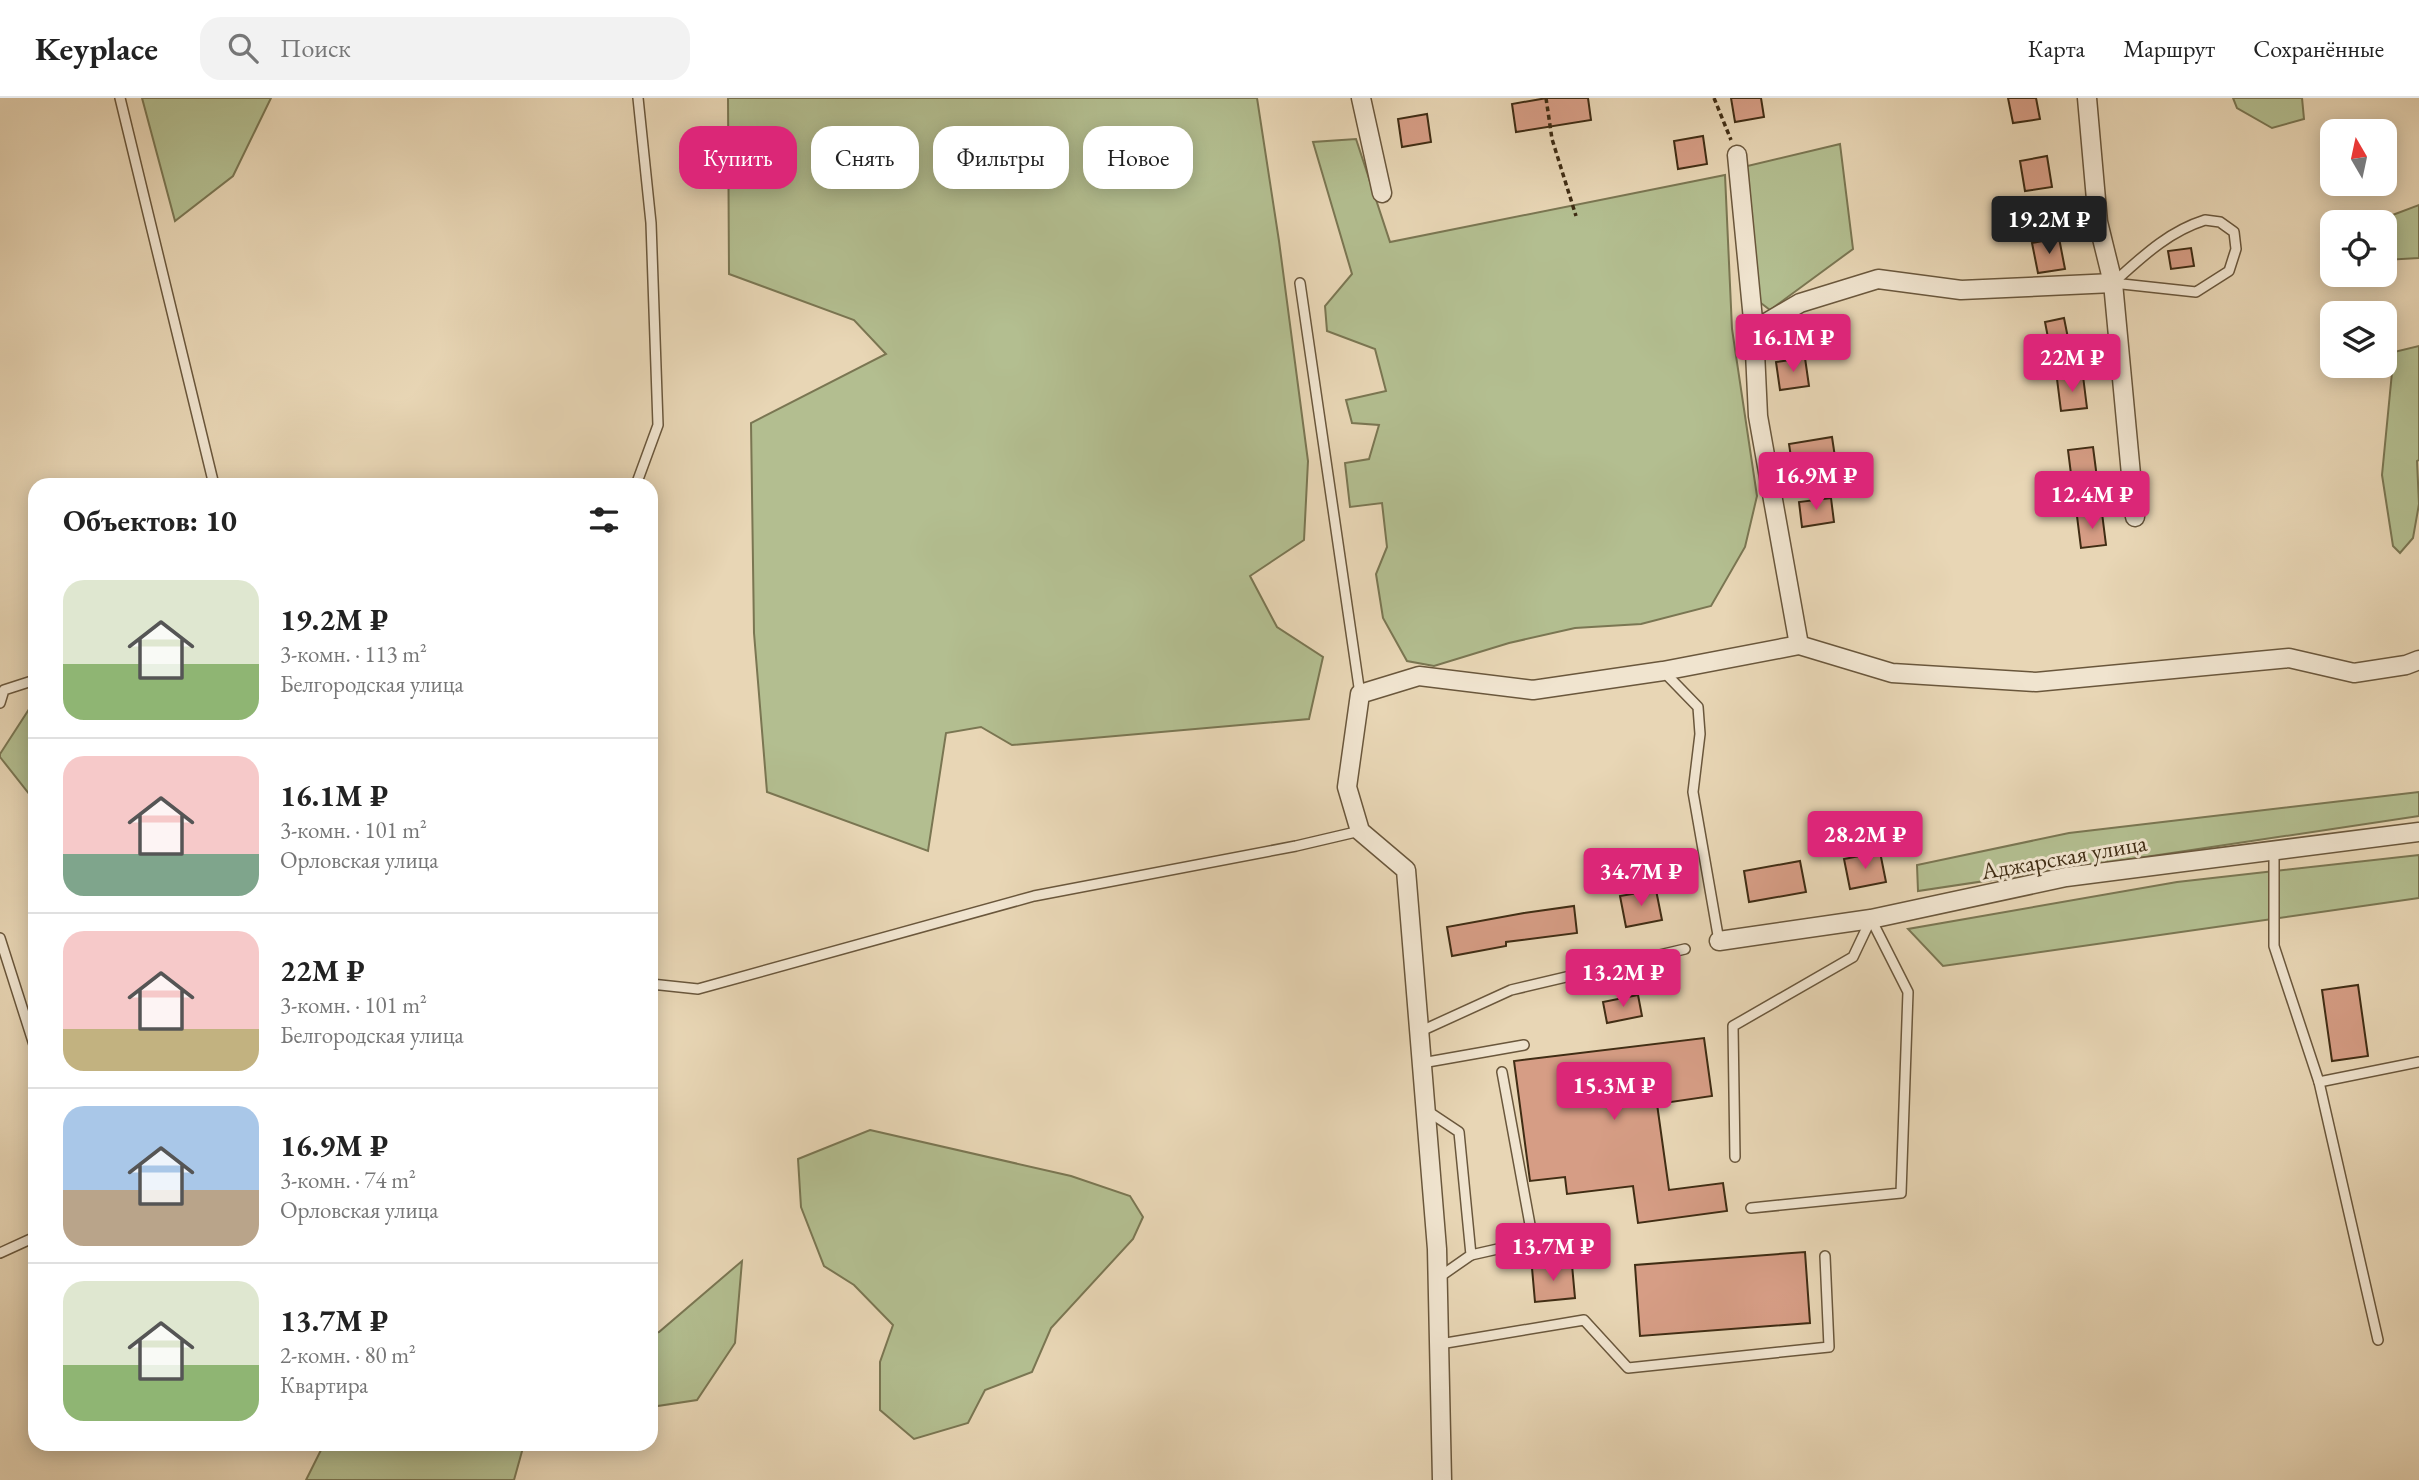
<!DOCTYPE html>
<html lang="ru">
<head>
<meta charset="utf-8">
<style>
  body { margin:0; font-family:"EB Garamond",serif; background:#f2f2f2; color:#222; height:100vh; display:flex; flex-direction:column; font-size:26px; white-space:nowrap }
  * { box-sizing:border-box; margin:0 }
  p { font-size:23px; color:#767676 }
  .icon { flex:none; width:38px; height:38px; fill:none; stroke:currentColor; stroke-width:2; stroke-linecap:round; stroke-linejoin:round }
  .map { position:relative; flex:1; overflow:hidden }
  .side { position:absolute; left:28px; top:380px; width:630px; height:973px; display:flex; flex-direction:column; background:#fff; border-radius:21px; box-shadow:0 4px 18px #0003 }
  .side>* { flex:none }
  .top-card { position:absolute; left:679px; top:28px; width:665px; height:63px; display:flex; gap:14px }
  .needle { width:46px; rotate:351deg }
  .fabs { position:absolute; left:2320px; top:21px; display:grid; gap:14px }
  .fabs a { display:grid; place-items:center; width:77px; height:77px; border-radius:14px; background:#fff; box-shadow:0 4px 18px #0003; font-size:35px }
  .price { position:absolute; translate:-50% -60px; padding:0 16px; border-radius:7px; background:#db2777; color:#fff; font-size:23px; line-height:46px; filter:drop-shadow(0 2px 4px #0008) }
  .price::after { content:''; position:absolute; left:50%; top:42px; width:21px; height:16px; margin-left:-10px; background:inherit; clip-path:polygon(0 0,100% 0,50% 100%) }
  .price.active { background:#222; color:#fff }
  ul { padding:0; list-style:none }
  li { display:flex; align-items:center; gap:21px; height:175px; padding:0 35px }
  li+li { border-top:2px solid #e0e0e0 }
  li span { display:grid; place-items:center; flex:none; width:196px; height:140px; border-radius:21px; color:#555 }
  li>.icon { margin-inline-start:auto }
  span .icon { width:84px; height:84px; fill:#fffc; stroke-width:1 }
  li b { font-size:30px }
  h2 { display:flex; justify-content:space-between; align-items:center; height:84px; padding:0 35px; font-size:30px }
  .chip { padding:0 24px; border-radius:21px; background:#fff; box-shadow:0 4px 18px #0003; font-size:24px; line-height:63px }
  .chip.active { background:#db2777; color:#fff }
  header { display:flex; align-items:center; gap:42px; box-sizing:border-box; height:98px; padding:0 35px; background:#fff; border-bottom:2px solid #e0e0e0 }
  header strong { font-size:33px }
  nav { display:flex; gap:38px; margin-inline-start:auto; font-size:24px }
  .search { width:490px; height:63px; background:#f2f2f2; display:flex; align-items:center; gap:18px; box-sizing:border-box; padding:0 24px; border-radius:21px; color:#767676; font-size:26px }
  .map>svg:first-child { display:block }
  .green { fill:#b3be90; stroke:#7a7652; stroke-width:2 }
  .building { fill:#d69d85; stroke:#402d14; stroke-width:2 }
  .lines { fill:none; stroke-linecap:round; stroke-linejoin:round }
  .service-casing { stroke:#6a573c; stroke-width:12 }
  .minor-casing { stroke:#6a573c; stroke-width:21 }
  .path { stroke:#402d14; stroke-width:3.5; stroke-dasharray:5 3.5; stroke-linecap:butt }
  .service { stroke:#f0e4cf; stroke-width:9 }
  .minor { stroke:#f0e4cf; stroke-width:18 }
  .labels { text-anchor:middle; stroke-width:6; stroke-linejoin:round; paint-order:stroke }
  .street-label { font-size:24px; fill:#402d14; stroke:#f0e4cf }
</style>
</head>
<body>
<header>
<strong>Keyplace</strong>
<div class="search"><svg class="icon" aria-label="search" viewBox="0 0 24 24"><circle cx="10" cy="10" r="6"/><path d="M15 15l6 6"/></svg>Поиск</div>
<nav><a>Карта</a><a>Маршрут</a><a>Сохранённые</a></nav>
</header>
<div class="map">
<svg width="2419" height="1382" viewBox="0 0 2419 1382">
  <rect width="100%" height="100%" fill="#e8d6b5"/>
  <filter id="stains"><feTurbulence type="fractalNoise" baseFrequency=".00286" numOctaves="4"/><feColorMatrix values="0 0 0 0 .2 0 0 0 0 .09 0 0 0 0 .02 0 0 0 .5 -.17"/></filter>
  <radialGradient id="worn" r=".72"><stop offset=".6" stop-color="#630" stop-opacity="0"/><stop offset="1" stop-color="#630" stop-opacity=".3"/></radialGradient>
  <!-- green -->
  <g class="green">
    <path d="M142,0H271L233,78L175,123Z"/>
    <path d="M728,0H1257L1279,143L1308,363L1304,442L1250,478L1277,529L1323,559L1309,621L1012,647L981,629L946,635L928,753L767,694L754,535L751,325L886,256L854,222L729,176Z"/>
    <path d="M2233,0H2302L2304,21L2272,30L2237,10Z"/>
    <path d="M1356,41L1390,144L1725,77L1732,231L1757,398L1745,449L1711,508L1641,526L1575,530L1509,545L1434,568L1407,563L1383,520L1376,476L1387,449L1382,405L1350,409L1345,365L1369,361L1379,327L1352,325L1346,302L1386,293L1375,251L1327,233L1325,208L1352,176L1313,44Z"/>
    <path d="M1840,46L1853,151L1770,212L1757,202L1739,70Z"/>
    <path d="M2419,107V160L2385,162V124H2382L2390,118Z"/>
    <path d="M2419,248V362L2417,363L2419,406L2413,440L2400,455L2393,448L2382,377L2394,254Z"/>
    <path d="M35,602V697H30L0,659V656Z"/>
    <path d="M2419,694V718L1918,793L1917,767L2069,735Z"/>
    <path d="M2419,757V800L1943,868L1908,831L2177,784Z"/>
    <path d="M870,1032L1071,1078L1130,1098L1143,1119L1133,1141L1051,1230L1032,1274L985,1292L968,1325L914,1341L880,1312V1264L893,1227L854,1187L824,1168L801,1109L798,1061Z"/>
    <path d="M742,1163L735,1245L697,1302L651,1309V1236L659,1234Z"/>
    <path d="M324,1346H524L514,1382H306Z"/>
  </g>
  <!-- building -->
  <g class="building">
    <path d="M1547,0H1588L1591,22L1516,34L1512,6Z"/>
    <path d="M1731,0H1761L1764,19L1735,24Z"/>
    <path d="M2008,0H2036L2040,21L2013,25Z"/>
    <path d="M1427,16L1431,44L1402,49L1398,21Z"/>
    <path d="M1703,38L1707,66L1678,71L1674,43Z"/>
    <path d="M2047,58L2052,89L2025,93L2020,63Z"/>
    <path d="M2059,140L2065,171L2038,175L2032,145Z"/>
    <path d="M2191,150L2194,168L2171,171L2168,153Z"/>
    <path d="M2064,220L2069,245L2050,250L2045,224Z"/>
    <path d="M1805,260L1809,288L1780,292L1776,264Z"/>
    <path d="M2083,278L2087,310L2061,313L2057,281Z"/>
    <path d="M1832,339L1835,359L1792,366L1789,346Z"/>
    <path d="M2093,349L2097,380L2072,384L2068,352Z"/>
    <path d="M1831,400L1834,424L1802,429L1799,404Z"/>
    <path d="M2102,415L2106,447L2081,450L2077,418Z"/>
    <path d="M1880,754L1886,784L1850,791L1844,761Z"/>
    <path d="M1800,763L1806,794L1749,804L1744,773Z"/>
    <path d="M1656,792L1662,822L1626,829L1620,798Z"/>
    <path d="M1574,808L1577,835L1506,844V848L1452,858L1447,829L1524,815Z"/>
    <path d="M2358,887L2368,958L2332,963L2322,892Z"/>
    <path d="M1638,897L1642,918L1607,925L1603,904Z"/>
    <path d="M1704,940L1712,998L1657,1006L1669,1092L1723,1085L1727,1113L1638,1125L1633,1088L1567,1096L1565,1079L1530,1083L1514,963Z"/>
    <path d="M1805,1154L1810,1225L1640,1238L1635,1167Z"/>
    <path d="M1572,1167L1575,1200L1535,1204L1532,1170Z"/>
  </g>
  <g class="lines">
    <!-- service casing -->
    <g class="service-casing">
      <g id="service">
        <path d="M120,0L214,387"/>
        <path d="M2205,122L2220,124L2234,134L2236,151L2229,173L2196,194L2113,185C2141,160 2167,134 2205,122Z"/>
        <path d="M1300,185L1360,596"/>
        <path d="M636,387L658,327L651,125L638,0"/>
        <path d="M1663,573L1698,609L1700,636L1693,694L1719,843"/>
        <path d="M0,605L4,592L35,582"/>
        <path d="M2274,752V848L2319,984L2378,1242"/>
        <path d="M0,840L35,950"/>
        <path d="M651,886L698,891L1034,798L1296,748L1360,733"/>
        <path d="M1419,934L1511,892L1685,851"/>
        <path d="M1422,965L1524,947"/>
        <path d="M2319,984L2419,964"/>
        <path d="M1426,1012L1459,1034L1471,1157L1438,1180"/>
        <path d="M1735,1059L1733,928L1853,859L1871,821L1908,894L1901,1095L1751,1110"/>
        <path d="M0,1155L35,1139"/>
        <path d="M1471,1157L1533,1143L1502,974"/>
        <path d="M1440,1246L1584,1222L1628,1270L1829,1249L1825,1158"/>
      </g>
    </g>
    <!-- minor casing -->
    <g class="minor-casing">
      <g id="minor">
        <path d="M1361,0L1382,95"/>
        <path d="M2087,0L2098,124L2113,185L2135,419"/>
        <path d="M1737,57L1754,232L1758,318L1799,547"/>
        <path d="M1754,232L1800,205L1878,181L1961,192L2113,185"/>
        <path d="M1719,843L1871,821L2066,779L2419,734"/>
        <path d="M1442,1382L1437,1151L1406,772L1360,733L1347,689L1360,596L1419,578L1533,592L1663,573L1799,547L1892,575L2036,584L2289,560L2354,575L2406,567L2419,562"/>
      </g>
    </g>
    <!-- path -->
    <g class="path">
      <path d="M1546,0L1552,41L1576,118"/>
      <path d="M1714,0L1731,42"/>
    </g>
    <!-- service -->
    <use href="#service" class="service"/>
    <!-- minor -->
    <use href="#minor" class="minor"/>
  </g>
  <g class="labels">
    <!-- street labels -->
    <g class="street-label">
      <text transform="translate(2064 759) rotate(-10)" y="8">Аджарская улица</text>
    </g>
  </g>
  <rect width="100%" height="100%" filter="url(#stains)"/>
  <rect width="100%" height="100%" fill="url(#worn)"/>
</svg>
<div class="fabs">
<a><svg class="needle" viewBox="-14 -14 28 28"><path d="M0-13l5 13h-10z" fill="#e53935"/><path d="M0 13l5-13h-10z" fill="#767676"/></svg></a>
<a><svg class="icon" aria-label="locate" viewBox="0 0 24 24"><circle cx="12" cy="12" r="6"/><path d="M12 2v4M12 18v4M2 12h4M18 12h4"/></svg></a>
<a><svg class="icon" aria-label="layers" viewBox="0 0 24 24"><path d="M12 4l9 5-9 5-9-5zM3 14l9 5 9-5"/></svg></a>
</div>
<b class="price active" style="left:2049px;top:158px">19.2M ₽</b>
<b class="price" style="left:1793px;top:276px">16.1M ₽</b>
<b class="price" style="left:2072px;top:296px">22M ₽</b>
<b class="price" style="left:1816px;top:414px">16.9M ₽</b>
<b class="price" style="left:2092px;top:433px">12.4M ₽</b>
<b class="price" style="left:1865px;top:773px">28.2M ₽</b>
<b class="price" style="left:1641px;top:810px">34.7M ₽</b>
<b class="price" style="left:1623px;top:911px">13.2M ₽</b>
<b class="price" style="left:1614px;top:1024px">15.3M ₽</b>
<b class="price" style="left:1553px;top:1185px">13.7M ₽</b>
<div class="top-card">
<a class="chip active">Купить</a>
<a class="chip">Снять</a>
<a class="chip">Фильтры</a>
<a class="chip">Новое</a>
</div>
<section class="side">
<h2>Объектов: 10<svg class="icon" aria-label="filters" viewBox="0 0 24 24"><path d="M4 7h16M4 17h16"/><circle cx="9" cy="7" r="2"/><circle cx="15" cy="17" r="2"/></svg></h2>
<ul>
<li><span style="background:linear-gradient(#dfe7d0 60%,#8fb573 0)"><svg class="icon" aria-label="home" viewBox="0 0 24 24"><path d="M3 11l9-7 9 7M6 9v11h12V9"/></svg></span><div><b>19.2M ₽</b><p>3-комн. · 113 m²</p><p>Белгородская улица</p></div></li>
<li><span style="background:linear-gradient(#f6c9c9 70%,#7fa58c 0)"><svg class="icon" aria-label="home" viewBox="0 0 24 24"><path d="M3 11l9-7 9 7M6 9v11h12V9"/></svg></span><div><b>16.1M ₽</b><p>3-комн. · 101 m²</p><p>Орловская улица</p></div></li>
<li><span style="background:linear-gradient(#f6c9c9 70%,#c2b280 0)"><svg class="icon" aria-label="home" viewBox="0 0 24 24"><path d="M3 11l9-7 9 7M6 9v11h12V9"/></svg></span><div><b>22M ₽</b><p>3-комн. · 101 m²</p><p>Белгородская улица</p></div></li>
<li><span style="background:linear-gradient(#a9c7e8 60%,#b9a48a 0)"><svg class="icon" aria-label="home" viewBox="0 0 24 24"><path d="M3 11l9-7 9 7M6 9v11h12V9"/></svg></span><div><b>16.9M ₽</b><p>3-комн. · 74 m²</p><p>Орловская улица</p></div></li>
<li><span style="background:linear-gradient(#dfe7d0 60%,#8fb573 0)"><svg class="icon" aria-label="home" viewBox="0 0 24 24"><path d="M3 11l9-7 9 7M6 9v11h12V9"/></svg></span><div><b>13.7M ₽</b><p>2-комн. · 80 m²</p><p>Квартира</p></div></li>
</ul>
</section>
</div>
</body>
</html>
